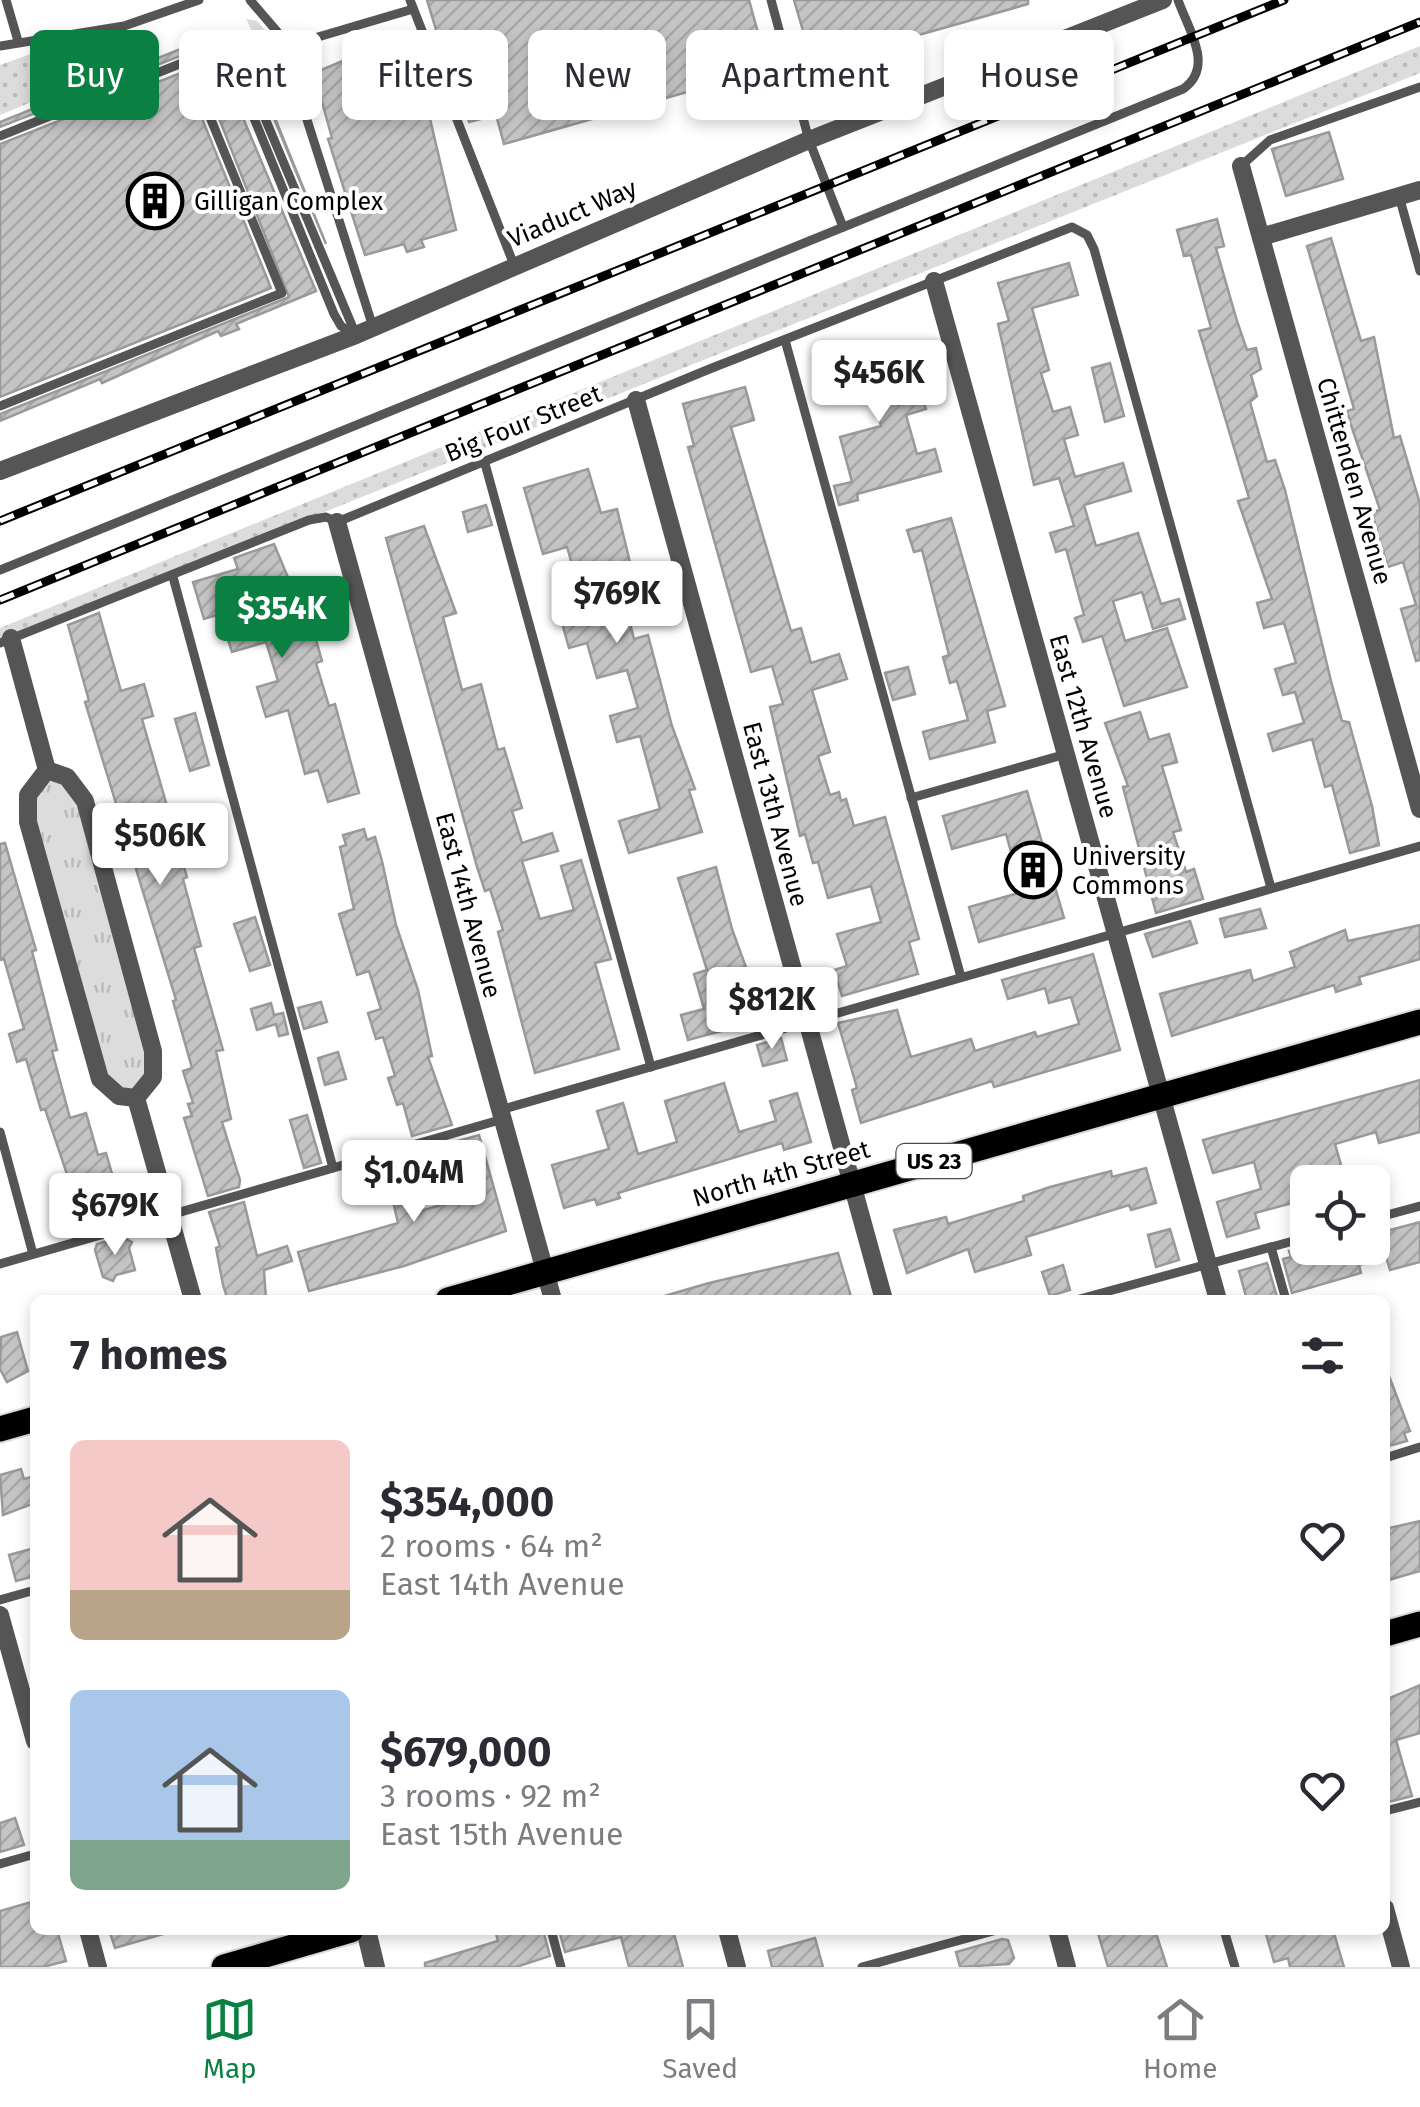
<!DOCTYPE html>
<html lang="en">
<head>
<meta charset="utf-8">
<style>
  body { margin:0; font-family:"Fira Sans",sans-serif; background:#f2f2f3; color:#2b2b33; height:100vh; display:flex; flex-direction:column; font-size:38px; white-space:nowrap }
  * { box-sizing:border-box; margin:0 }
  p { font-size:32px; color:#7c7c81 }
  .icon { flex:none; width:55px; height:55px; fill:none; stroke:currentColor; stroke-width:2; stroke-linecap:round; stroke-linejoin:round }
  .map { position:relative; flex:1; overflow:hidden }
  .side { position:absolute; left:30px; top:1295px; width:1360px; height:640px; display:flex; flex-direction:column; background:#fff; border-radius:15px; box-shadow:0 5px 15px #0003 }
  .side>* { flex:none }
  .top-card { position:absolute; left:30px; top:30px; width:1360px; height:90px; display:flex; gap:20px }
  .controls { position:absolute; left:1290px; top:1165px; display:grid; gap:20px }
  .controls a { display:grid; place-items:center; width:100px; height:100px; border-radius:15px; background:#fff; box-shadow:0 5px 15px #0003; font-size:50px }
  .price { position:absolute; translate:-50% -85px; padding:0 22px; border-radius:10px; background:#fff; color:#222; font-size:32px; line-height:65px; filter:drop-shadow(0 2px 5px #0008) }
  .price::after { content:''; position:absolute; left:50%; top:60px; width:30px; height:22px; margin-left:-15px; background:inherit; clip-path:polygon(0 0,100% 0,50% 100%) }
  .price.active { background:#0b8043; color:#fff }
  ul { padding:0; list-style:none }
  li { display:flex; align-items:center; gap:30px; height:250px; padding:0 40px }
  li span { display:grid; place-items:center; flex:none; width:280px; height:200px; border-radius:15px; color:#555 }
  li>.icon { margin-inline-start:auto }
  span .icon { width:120px; height:120px; fill:#fffc; stroke-width:1 }
  li b { font-size:42px }
  h2 { display:flex; justify-content:space-between; align-items:center; height:120px; padding:0 40px; font-size:42px }
  .pill { padding:0 35px; border-radius:15px; background:#fff; box-shadow:0 5px 15px #0003; font-size:35px; line-height:90px }
  .pill.active { background:#0b8043; color:#fff }
  .menu { display:flex; justify-content:space-around; align-items:center; height:140px; border-top:2px solid #e1e1e2; background:#fff; font-size:28px; color:#7c7c81 }
  .menu a { display:grid; justify-items:center; gap:5px }
  .menu .active { color:#0b8043 }
  .map>svg:first-child { display:block }
  .grass { fill:url(#grass-dots) }
  .park { fill:url(#park-tufts) }
  .building { fill:url(#building-hatch); stroke:#999; stroke-width:2.5 }
  .lines { fill:none; stroke-linecap:round; stroke-linejoin:round }
  .primary-casing { stroke:#dbdbdb; stroke-width:29 }
  .service { stroke:#555; stroke-width:9 }
  .minor { stroke:#555; stroke-width:18 }
  .tertiary { stroke:#555; stroke-width:20 }
  .primary { stroke:#000; stroke-width:25 }
  .rail-casing { stroke:#000; stroke-width:9 }
  .rail { stroke:#fff; stroke-width:5; stroke-dasharray:15; stroke-linecap:butt }
  .labels { text-anchor:middle; stroke-width:8; stroke-linejoin:round; paint-order:stroke }
  .shield { fill:#fff; stroke:#4c4c4c; stroke-width:2.5 }
  .shield-label { font-size:22px; font-weight:bold; fill:#000 }
  .poi-label { font-size:25px; fill:#000; stroke:#fff; text-anchor:start }
  .street-label { font-size:25px; fill:#000; stroke:#fff }
</style>
</head>
<body>
<div class="map">
<svg width="1420" height="1967" viewBox="0 0 1420 1967">
  <defs>
    <pattern id="grass-dots" width="8" height="8" patternUnits="userSpaceOnUse" patternTransform="scale(2.5)"><rect width="8" height="8" fill="#dcdcdc"/><path d="M2 2h.1M6 6h.1" fill="none" stroke="#bbb" stroke-width="1.8" stroke-linecap="round"/></pattern>
    <pattern id="park-tufts" width="24" height="20" patternUnits="userSpaceOnUse" patternTransform="scale(2.5)"><rect width="24" height="20" fill="#dcdcdc"/><path d="M3 7l-1-3M5 7V3M7 7l1-3M15 17l-1-3M17 17v-4M19 17l1-3" fill="none" stroke="#bbb"/></pattern>
    <pattern id="building-hatch" width="6" height="6" patternUnits="userSpaceOnUse" patternTransform="scale(2.5)"><rect width="6" height="6" fill="#c4c4c4"/><path d="M-1 1l2-2M0 6l6-6M5 7l2-2" fill="none" stroke="#a7a7a7"/></pattern>
  </defs>
  <rect width="100%" height="100%" fill="#fff"/>
  <!-- grass -->
  <g class="grass">
    <path d="M246,19L257,21L265,30L289,106L273,112L249,53L255,37Z"/>
    <path d="M1420,46V73L0,642V628Z"/>
    <path d="M45,49H66L73,62L71,70L42,84L46,96L0,115V65Z"/>
  </g>
  <!-- park -->
  <path class="park" d="M47,770L76,784L153,1051L136,1098L107,1088L28,795Z"/>
  <!-- building -->
  <g class="building">
    <path d="M427,0H749L768,69L504,144L496,115L469,122L446,40L440,43Z"/>
    <path d="M794,0H1028V4L813,65Z"/>
    <path d="M218,34L235,37L247,49L326,244L246,51L223,39L0,127V122L50,102L49,93L87,78L93,84Z"/>
    <path d="M404,48L422,112L428,110L456,230L421,240L424,247L407,252L404,244L365,255L328,139L332,138L314,73L366,51L381,50L382,55Z"/>
    <path d="M183,72L271,288L0,397V144Z"/>
    <path d="M224,73L316,291L236,324L239,329L221,336L218,331L102,383L100,379L0,421V414L289,297L210,95L213,76Z"/>
    <path d="M1329,132L1343,179L1286,196L1272,149Z"/>
    <path d="M1217,219L1224,246L1216,248L1237,321L1247,350L1256,348L1261,369L1251,375L1257,396L1250,402L1267,462L1275,460L1285,490L1331,681L1342,721L1349,722L1372,806L1379,845L1350,853L1332,785L1325,787L1312,739L1273,751L1268,734L1304,723L1295,692L1283,695L1275,669L1296,663L1284,623L1264,628L1257,603L1272,599L1238,501L1249,498L1199,331L1211,328L1191,255L1184,256L1177,230Z"/>
    <path d="M1331,238L1361,341L1374,337L1394,438L1400,436L1420,504V660L1416,661L1401,609L1416,605L1403,562L1388,567L1379,538L1372,512L1380,510L1352,428L1347,411L1354,409L1307,246Z"/>
    <path d="M1069,263L1078,295L1032,308L1049,370L1041,373L1053,412L1070,407L1078,435L1064,439L1075,477L1123,463L1131,491L1084,505L1096,546L1138,533L1161,604L1179,599L1185,619L1153,629L1142,592L1113,601L1125,641L1167,628L1187,687L1124,706L1102,636L1083,642L1075,618L1084,615L1066,549L1056,552L1050,533L1074,526L1059,478L1034,485L998,324L1009,321L998,283Z"/>
    <path d="M841,349L847,370L904,354L926,409L906,415L917,454L935,449L941,471L857,494L858,500L839,505L834,486L852,482L840,437L881,426L870,388L830,399L817,356Z"/>
    <path d="M1110,363L1124,416L1105,422L1092,368Z"/>
    <path d="M745,387L754,420L731,427L791,631L801,628L811,663L839,654L847,679L812,690L830,752L818,756L830,795L839,792L841,801L846,799L854,826L885,817L919,939L909,942L918,974L842,996L834,970L847,966L837,934L881,922L871,886L828,898L818,862L813,863L805,834L800,836L770,707L783,704L772,666L751,672L688,447L694,446L683,404Z"/>
    <path d="M588,469L601,513L617,509L638,595L624,600L634,639L648,635L672,726L695,789L689,790L702,832L629,853L619,821L660,809L640,736L617,742L610,716L638,708L627,670L597,678L587,643L569,648L562,623L594,614L583,576L576,578L567,547L543,554L524,488Z"/>
    <path d="M486,505L492,525L468,532L463,512Z"/>
    <path d="M951,518L1005,706L987,711L995,742L930,759L923,732L968,720L957,681L950,683L943,657L949,655L922,550L914,552L907,530Z"/>
    <path d="M424,526L456,613L443,617L462,690L481,684L498,750L504,748L522,808L512,811L522,843L552,833L558,851L522,861L540,919L574,910L561,866L581,860L611,959L595,963L619,1049L535,1073L498,932L503,930L490,889L485,891L477,867L386,538Z"/>
    <path d="M274,544L297,599L288,602L300,640L315,636L322,661L316,663L329,706L335,704L359,793L328,802L318,770L305,774L288,710L266,717L257,687L278,681L266,642L232,652L220,614L204,619L193,582L238,569L234,558Z"/>
    <path d="M99,613L121,691L144,684L153,716L142,719L171,820L181,817L188,844L178,847L187,877L183,879L201,946L194,948L223,1050L216,1051L231,1119L222,1122L240,1180L239,1187L208,1196L184,1118L192,1116L188,1104L193,1103L183,1071L192,1068L173,1001L176,1000L85,702L89,701L68,625Z"/>
    <path d="M908,667L915,694L893,700L885,673Z"/>
    <path d="M1140,712L1149,740L1169,734L1177,762L1162,766L1181,830L1173,832L1186,872L1194,869L1203,899L1156,913L1123,787L1128,786L1105,723Z"/>
    <path d="M195,713L209,765L190,771L175,719Z"/>
    <path d="M1027,791L1064,918L979,942L969,907L1022,892L1006,834L952,849L943,816Z"/>
    <path d="M364,829L367,840L375,837L382,861L396,925L418,990L432,1056L428,1057L452,1125L412,1136L403,1103L397,1105L388,1078L395,1076L383,1037L376,1039L368,1013L381,1009L369,971L357,975L339,914L354,909L340,847L346,845L343,835Z"/>
    <path d="M5,843L36,950L32,951L57,1050L52,1051L70,1118L86,1113L98,1155L106,1153L125,1219L93,1229L80,1187L72,1189L45,1109L41,1110L26,1059L17,1062L9,1034L24,1029L4,959L0,960V844Z"/>
    <path d="M716,867L732,929L767,1025L753,1029L751,1023L688,1040L681,1015L704,1009L694,974L707,970L678,878Z"/>
    <path d="M1260,909L1266,928L1225,937L1220,919Z"/>
    <path d="M255,917L270,965L250,971L234,924Z"/>
    <path d="M1190,921L1197,943L1153,957L1145,934Z"/>
    <path d="M1420,925V959L1359,977L1361,984L1336,992L1334,985L1172,1036L1160,994L1250,970L1253,981L1295,967L1290,952L1345,930L1348,941Z"/>
    <path d="M1093,954L1120,1050L994,1087L992,1081L861,1123L852,1090L857,1088L838,1023L897,1010L911,1057L971,1039L975,1051L1035,1032L1037,1037L1079,1024L1071,997L1049,1003L1045,988L1008,999L1002,980Z"/>
    <path d="M321,1002L327,1022L304,1029L298,1008Z"/>
    <path d="M271,1003L274,1015L283,1013L288,1034L279,1036L276,1024L257,1030L251,1009Z"/>
    <path d="M781,1038L787,1060L763,1066L757,1045Z"/>
    <path d="M338,1052L346,1079L325,1085L318,1058Z"/>
    <path d="M1420,1080V1132L1379,1143L1376,1132L1335,1144L1346,1182H1308V1199L1255,1213L1259,1228L1227,1237L1217,1202L1261,1189L1254,1162L1213,1173L1203,1140Z"/>
    <path d="M724,1083L739,1132L776,1121L770,1101L797,1093L811,1142L784,1150L782,1143L618,1193L620,1198L597,1205L595,1199L564,1208L552,1165L609,1149L597,1111L623,1103L638,1154L677,1142L665,1101Z"/>
    <path d="M307,1115L321,1163L304,1168L290,1120Z"/>
    <path d="M479,1135L506,1231L404,1266L309,1291L298,1252L398,1223L386,1171L403,1166L417,1212L462,1199L447,1144Z"/>
    <path d="M1146,1168L1156,1203L1131,1210L1129,1205L1026,1237L1031,1255L975,1272L968,1249L907,1273L894,1230L946,1217L948,1224L1024,1201L1023,1196L1050,1187L1111,1171L1112,1177Z"/>
    <path d="M244,1202L257,1256L287,1246L292,1261L264,1270L266,1300H228L223,1285L216,1248L220,1246L209,1212Z"/>
    <path d="M1420,1222V1262L1390,1270L1386,1257L1359,1265L1361,1273L1292,1293L1283,1259L1291,1257L1289,1251L1383,1248L1379,1233Z"/>
    <path d="M1170,1229L1179,1260L1156,1267L1148,1235Z"/>
    <path d="M122,1237L132,1242L129,1248L135,1270L116,1275L113,1281L103,1277L95,1250L97,1244Z"/>
    <path d="M838,1253L852,1300H665L664,1296L709,1283Z"/>
    <path d="M1267,1263L1278,1300H1247L1239,1271Z"/>
    <path d="M1063,1265L1070,1290L1050,1296L1042,1272Z"/>
    <path d="M17,1332L28,1371L7,1382L0,1369L1,1337Z"/>
    <path d="M1385,1376H1389L1410,1431L1404,1433L1407,1441L1385,1447Z"/>
    <path d="M21,1469L24,1479L35,1476V1503L3,1515L0,1475Z"/>
    <path d="M1420,1521V1571L1385,1581V1529Z"/>
    <path d="M35,1548V1576L16,1581L9,1555Z"/>
    <path d="M1420,1685V1733L1396,1740L1412,1796L1385,1803V1700Z"/>
    <path d="M15,1818L24,1845L0,1852V1823Z"/>
    <path d="M35,1901V1930H57L66,1961L43,1967H0V1911Z"/>
    <path d="M109,1930H163V1934L115,1948Z"/>
    <path d="M495,1930H543L550,1956L516,1967H425V1963L498,1941Z"/>
    <path d="M559,1930H673L683,1967H629L621,1937L565,1952Z"/>
    <path d="M1097,1930H1155L1167,1967H1108Z"/>
    <path d="M1280,1930H1333L1344,1967H1290L1288,1958L1274,1962L1266,1934Z"/>
    <path d="M815,1938L823,1967H772L768,1951Z"/>
    <path d="M1002,1939L1008,1940L1014,1958L1009,1964L960,1967L956,1952Z"/>
  </g>
  <g class="lines">
    <!-- primary casing -->
    <g class="primary-casing">
      <g id="primary">
        <path d="M448,1300L1420,1022"/>
        <path d="M0,1429L35,1419"/>
        <path d="M1385,1634L1420,1624"/>
        <path d="M224,1967L351,1930"/>
      </g>
    </g>
    <!-- service -->
    <g class="service">
      <path d="M6,0L18,41"/>
      <path d="M250,0L280,35L373,327"/>
      <path d="M410,0L514,265"/>
      <path d="M771,0L809,140L843,227"/>
      <path d="M0,46L124,26L199,0"/>
      <path d="M284,47L413,9"/>
      <path d="M187,61L220,47L238,54L356,335"/>
      <path d="M203,90L206,70L226,64L236,74L334,314L341,326L354,334"/>
      <path d="M0,136L187,61L282,293L0,406"/>
      <path d="M1241,166L1270,140L1420,87"/>
      <path d="M1399,196L1420,271"/>
      <path d="M785,340L961,977"/>
      <path d="M484,460L651,1067"/>
      <path d="M0,570L1183,89C1215,67 1188,29 1178,0"/>
      <path d="M173,577L333,1168"/>
      <path d="M0,643L309,520L326,517L337,522L712,368L1072,227L1087,235L1094,249L1271,888"/>
      <path d="M911,798L1066,754"/>
      <path d="M500,1110L1420,846"/>
      <path d="M0,1132L33,1254"/>
      <path d="M1372,1219L1420,1206"/>
      <path d="M1271,1247L1286,1300"/>
      <path d="M0,1264L503,1119"/>
      <path d="M1076,1300L1308,1237"/>
      <path d="M1385,1458L1420,1447"/>
      <path d="M0,1600L35,1590"/>
      <path d="M1385,1811L1420,1802"/>
      <path d="M0,1864L35,1854"/>
      <path d="M551,1930L561,1967"/>
      <path d="M1224,1930L1235,1967"/>
      <path d="M862,1967L997,1930"/>
    </g>
    <!-- minor -->
    <g class="minor">
      <path d="M1241,166L1420,809"/>
      <path d="M1261,237L1420,190"/>
      <path d="M934,281L1218,1300"/>
      <path d="M636,400L884,1300"/>
      <path d="M0,471L356,335L809,140L1163,0"/>
      <path d="M337,522L553,1300"/>
      <path d="M11,638L47,770"/>
      <path d="M47,770L67,777L85,801L153,1051V1077L136,1098L119,1096L100,1079L28,822V795Z"/>
      <path d="M136,1098L193,1300"/>
      <path d="M0,1615L35,1741"/>
      <path d="M1385,1908L1401,1967"/>
      <path d="M88,1930L98,1967"/>
      <path d="M727,1930L737,1967"/>
      <path d="M1057,1930L1067,1967"/>
    </g>
    <!-- tertiary -->
    <path class="tertiary" d="M366,1930L375,1967"/>
    <!-- primary -->
    <use href="#primary" class="primary"/>
    <!-- rail casing -->
    <g class="rail-casing">
      <g id="rail">
        <path d="M0,521L1284,0"/>
        <path d="M0,600L1420,22"/>
      </g>
    </g>
    <!-- rail -->
    <use href="#rail" class="rail"/>
  </g>
  <!-- icons -->
  <defs>
    <g id="building-ring" transform="scale(2.875)"><circle r="9.5" fill="#fff" stroke="#000" stroke-width="1.5"/><path d="M-4-6H4V6H1V3H-1V6H-4ZM-2.5-4.3h1.7v1.8h-1.7ZM.8-4.3h1.7v1.8H.8ZM-2.5-1h1.7V.8h-1.7ZM.8-1h1.7V.8H.8Z" fill="#000"/></g>
  </defs>
  <g fill-rule="evenodd">
    <use href="#building-ring" x="155" y="201"/>
    <use href="#building-ring" x="1033" y="870"/>
  </g>
  <g class="labels">
    <!-- shield labels -->
    <rect class="shield" x="896.5" y="1144" width="75" height="34" rx="8"/>
    <g class="shield-label">
      <text x="934" y="1169">US 23</text>
    </g>
    <!-- poi labels -->
    <g class="poi-label">
      <text x="194" y="210">Gilligan Complex</text>
      <text x="1072" y="865">University<tspan x="1072" dy="29">Commons</tspan></text>
    </g>
    <!-- street labels -->
    <g class="street-label">
      <text transform="translate(572 213) rotate(-23)" y="9">Viaduct Way</text>
      <text transform="translate(523 423) rotate(-22)" y="9">Big Four Street</text>
      <text transform="translate(1355 481) rotate(74)" y="9">Chittenden Avenue</text>
      <text transform="translate(1084 726) rotate(74)" y="9">East 12th Avenue</text>
      <text transform="translate(776 814) rotate(75)" y="9">East 13th Avenue</text>
      <text transform="translate(469 905) rotate(75)" y="9">East 14th Avenue</text>
      <text transform="translate(781 1173) rotate(-16)" y="9">North 4th Street</text>
    </g>
  </g>
</svg>
<div class="controls">
<a><svg class="icon" aria-label="locate" viewBox="0 0 24 24"><circle cx="12" cy="12" r="6"/><path d="M12 2v4M12 18v4M2 12h4M18 12h4"/></svg></a>
</div>
<b class="price" style="left:879px;top:425px">$456K</b>
<b class="price" style="left:617px;top:646px">$769K</b>
<b class="price active" style="left:282px;top:661px">$354K</b>
<b class="price" style="left:160px;top:888px">$506K</b>
<b class="price" style="left:772px;top:1052px">$812K</b>
<b class="price" style="left:414px;top:1225px">$1.04M</b>
<b class="price" style="left:115px;top:1258px">$679K</b>
<div class="top-card">
<a class="pill active">Buy</a>
<a class="pill">Rent</a>
<a class="pill">Filters</a>
<a class="pill">New</a>
<a class="pill">Apartment</a>
<a class="pill">House</a>
</div>
<section class="side">
<h2>7 homes<svg class="icon" aria-label="filters" viewBox="0 0 24 24"><path d="M4 7h16M4 17h16"/><circle cx="9" cy="7" r="2"/><circle cx="15" cy="17" r="2"/></svg></h2>
<ul>
<li><span style="background:linear-gradient(#f6c9c9 75%,#b9a48a 0)"><svg class="icon" aria-label="home" viewBox="0 0 24 24"><path d="M3 11l9-7 9 7M6 9v11h12V9"/></svg></span><div><b>$354,000</b><p>2 rooms · 64 m²</p><p>East 14th Avenue</p></div><svg class="icon" aria-label="heart" viewBox="0 0 24 24"><path d="M12 20l-8-8c-3-5 5-10 8-4 3-6 11-1 8 4z"/></svg></li>
<li><span style="background:linear-gradient(#a9c7e8 75%,#7fa58c 0)"><svg class="icon" aria-label="home" viewBox="0 0 24 24"><path d="M3 11l9-7 9 7M6 9v11h12V9"/></svg></span><div><b>$679,000</b><p>3 rooms · 92 m²</p><p>East 15th Avenue</p></div><svg class="icon" aria-label="heart" viewBox="0 0 24 24"><path d="M12 20l-8-8c-3-5 5-10 8-4 3-6 11-1 8 4z"/></svg></li>
</ul>
</section>
</div>
<nav class="menu">
<a class="active"><svg class="icon" aria-label="map" viewBox="0 0 24 24"><path d="M3 6l6-2 6 2 6-2v14l-6 2-6-2-6 2zM9 4v14M15 6v14"/></svg>Map</a>
<a><svg class="icon" aria-label="saved" viewBox="0 0 24 24"><path d="M7 4h10v16l-5-4-5 4z"/></svg>Saved</a>
<a><svg class="icon" aria-label="home" viewBox="0 0 24 24"><path d="M3 11l9-7 9 7M6 9v11h12V9"/></svg>Home</a>
</nav>
</body>
</html>
